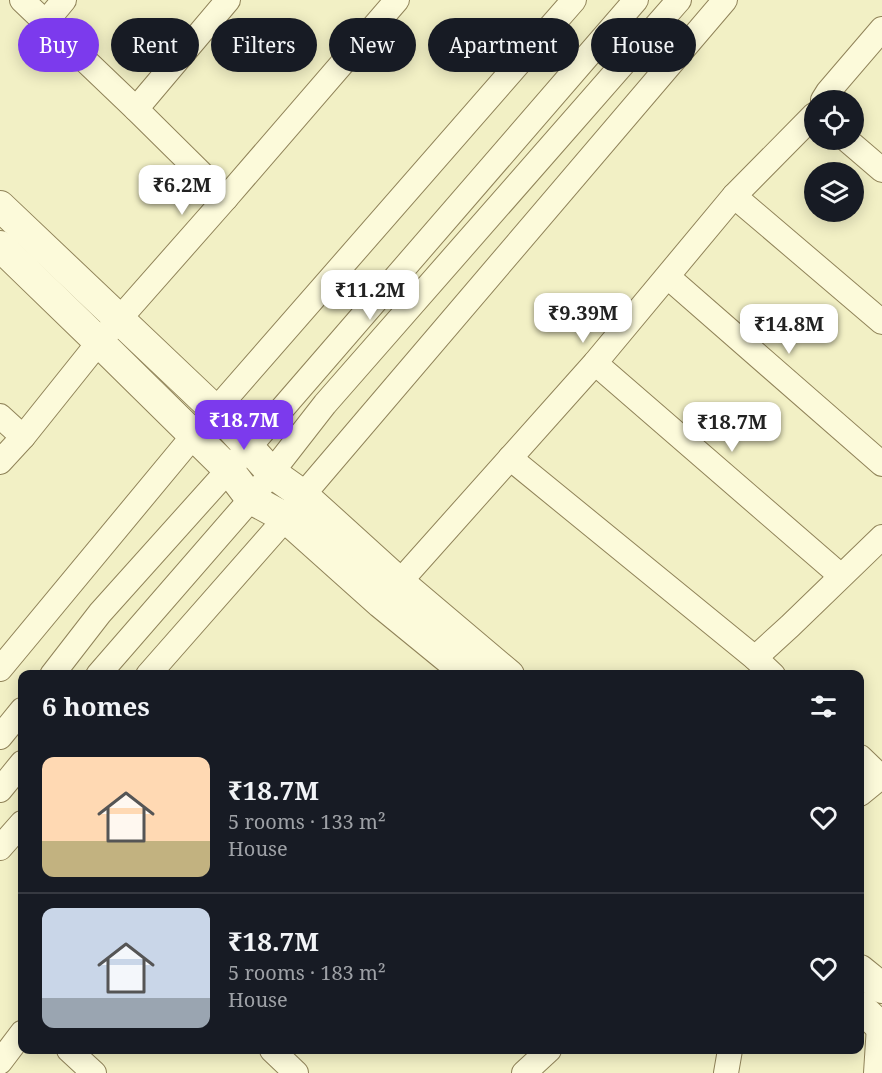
<!DOCTYPE html>
<html lang="en">
<head>
<meta charset="utf-8">
<style>
  body { margin:0; font-family:"Noto Serif",serif; background:#242831; color:#f1f3f6; height:100vh; display:flex; flex-direction:column; font-size:22px; white-space:nowrap }
  * { box-sizing:border-box; margin:0 }
  p { font-size:20px; color:#9ea1a6 }
  .icon { flex:none; width:33px; height:33px; fill:none; stroke:currentColor; stroke-width:2; stroke-linecap:round; stroke-linejoin:round }
  .map { position:relative; flex:1; overflow:hidden }
  .side { position:absolute; left:18px; top:670px; width:846px; height:384px; display:flex; flex-direction:column; background:#171b24; border-radius:12px; box-shadow:0 3px 15px #0003 }
  .side>* { flex:none }
  .banner { position:absolute; left:18px; top:18px; width:846px; height:54px; display:flex; gap:12px }
  .buttons { position:absolute; left:804px; top:90px; display:grid; gap:12px }
  .buttons a { display:grid; place-items:center; width:60px; height:60px; border-radius:50%; background:#171b24; box-shadow:0 3px 15px #0003; font-size:30px }
  .price { position:absolute; translate:-50% -51px; padding:0 14px; border-radius:12px; background:#fff; color:#222; font-size:20px; line-height:39px; filter:drop-shadow(0 2px 3px #0008) }
  .price::after { content:''; position:absolute; left:50%; top:36px; width:18px; height:14px; margin-left:-9px; background:inherit; clip-path:polygon(0 0,100% 0,50% 100%) }
  .price.active { background:#7c3aed; color:#fff }
  ul { padding:0; list-style:none }
  li { display:flex; align-items:center; gap:18px; height:150px; padding:0 24px }
  li+li { border-top:2px solid #363941 }
  li span { display:grid; place-items:center; flex:none; width:168px; height:120px; border-radius:12px; color:#555 }
  li>.icon { margin-inline-start:auto }
  span .icon { width:72px; height:72px; fill:#fffc; stroke-width:1 }
  li b { font-size:26px }
  h2 { display:flex; justify-content:space-between; align-items:center; height:72px; padding:0 24px; font-size:26px }
  .chip { padding:0 21px; border-radius:27px; background:#171b24; box-shadow:0 3px 15px #0003; font-size:21px; line-height:54px }
  .chip.active { background:#7c3aed; color:#fff }
  .map>svg:first-child { display:block }
  .lines { fill:none; stroke-linecap:round; stroke-linejoin:round }
  .minor-casing { stroke:#908359; stroke-width:26 }
  .tertiary-casing { stroke:#908359; stroke-width:32 }
  .minor { stroke:#fcfada; stroke-width:24 }
  .tertiary { stroke:#fcfada; stroke-width:30 }
</style>
</head>
<body>
<div class="map">
<svg width="882" height="1073" viewBox="0 0 882 1073">
  <rect width="100%" height="100%" fill="#f2f0c5"/>
  <g class="lines">
    <!-- minor casing -->
    <g class="minor-casing">
      <g id="minor">
        <path d="M22,0L136,109L226,198"/>
        <path d="M45,23L64,0"/>
        <path d="M823,100L828,92L882,29"/>
        <path d="M136,109L228,0"/>
        <path d="M847,140L882,170"/>
        <path d="M734,196L882,322"/>
        <path d="M668,277L882,464"/>
        <path d="M595,363L841,576"/>
        <path d="M0,416L23,437"/>
        <path d="M510,458L755,658L790,626L882,537"/>
        <path d="M0,462L23,437L99,342L226,198L397,0"/>
        <path d="M388,595L595,363L734,196L814,115"/>
        <path d="M755,658L773,675"/>
        <path d="M0,669L194,435L574,0"/>
        <path d="M52,675L100,613L249,447L636,0"/>
        <path d="M98,675L251,499L325,404L679,0"/>
        <path d="M148,675L286,518L303,495L725,0"/>
        <path d="M0,737L22,710"/>
        <path d="M860,757L881,777"/>
        <path d="M0,790L22,763"/>
        <path d="M860,794L882,776"/>
        <path d="M0,848L22,823"/>
        <path d="M69,1050L94,1073"/>
        <path d="M272,1050L296,1073"/>
        <path d="M0,1062L22,1033"/>
        <path d="M524,1073L549,1050"/>
        <path d="M726,1073L730,1050"/>
        <path d="M876,1073L879,1026"/>
      </g>
    </g>
    <!-- tertiary casing -->
    <g class="tertiary-casing">
      <g id="tertiary">
        <path d="M0,206L215,410L272,473L303,495L399,582L509,675"/>
        <path d="M0,246L99,342L229,470L251,499L286,518L381,603L469,675"/>
        <path d="M860,970L882,988"/>
        <path d="M860,1007L882,1028"/>
      </g>
    </g>
    <!-- minor -->
    <use href="#minor" class="minor"/>
    <!-- tertiary -->
    <use href="#tertiary" class="tertiary"/>
  </g>
</svg>
<div class="buttons">
<a><svg class="icon" aria-label="locate" viewBox="0 0 24 24"><circle cx="12" cy="12" r="6"/><path d="M12 2v4M12 18v4M2 12h4M18 12h4"/></svg></a>
<a><svg class="icon" aria-label="layers" viewBox="0 0 24 24"><path d="M12 4l9 5-9 5-9-5zM3 14l9 5 9-5"/></svg></a>
</div>
<b class="price" style="left:182px;top:216px">₹6.2M</b>
<b class="price" style="left:370px;top:321px">₹11.2M</b>
<b class="price" style="left:583px;top:344px">₹9.39M</b>
<b class="price" style="left:789px;top:355px">₹14.8M</b>
<b class="price active" style="left:244px;top:451px">₹18.7M</b>
<b class="price" style="left:732px;top:453px">₹18.7M</b>
<div class="banner">
<a class="chip active">Buy</a>
<a class="chip">Rent</a>
<a class="chip">Filters</a>
<a class="chip">New</a>
<a class="chip">Apartment</a>
<a class="chip">House</a>
</div>
<section class="side">
<h2>6 homes<svg class="icon" aria-label="filters" viewBox="0 0 24 24"><path d="M4 7h16M4 17h16"/><circle cx="9" cy="7" r="2"/><circle cx="15" cy="17" r="2"/></svg></h2>
<ul>
<li><span style="background:linear-gradient(#ffd9b3 70%,#c2b280 0)"><svg class="icon" aria-label="home" viewBox="0 0 24 24"><path d="M3 11l9-7 9 7M6 9v11h12V9"/></svg></span><div><b>₹18.7M</b><p>5 rooms · 133 m²</p><p>House</p></div><svg class="icon" aria-label="heart" viewBox="0 0 24 24"><path d="M12 20l-8-8c-3-5 5-10 8-4 3-6 11-1 8 4z"/></svg></li>
<li><span style="background:linear-gradient(#c9d6e8 75%,#9aa5b1 0)"><svg class="icon" aria-label="home" viewBox="0 0 24 24"><path d="M3 11l9-7 9 7M6 9v11h12V9"/></svg></span><div><b>₹18.7M</b><p>5 rooms · 183 m²</p><p>House</p></div><svg class="icon" aria-label="heart" viewBox="0 0 24 24"><path d="M12 20l-8-8c-3-5 5-10 8-4 3-6 11-1 8 4z"/></svg></li>
</ul>
</section>
</div>
</body>
</html>
